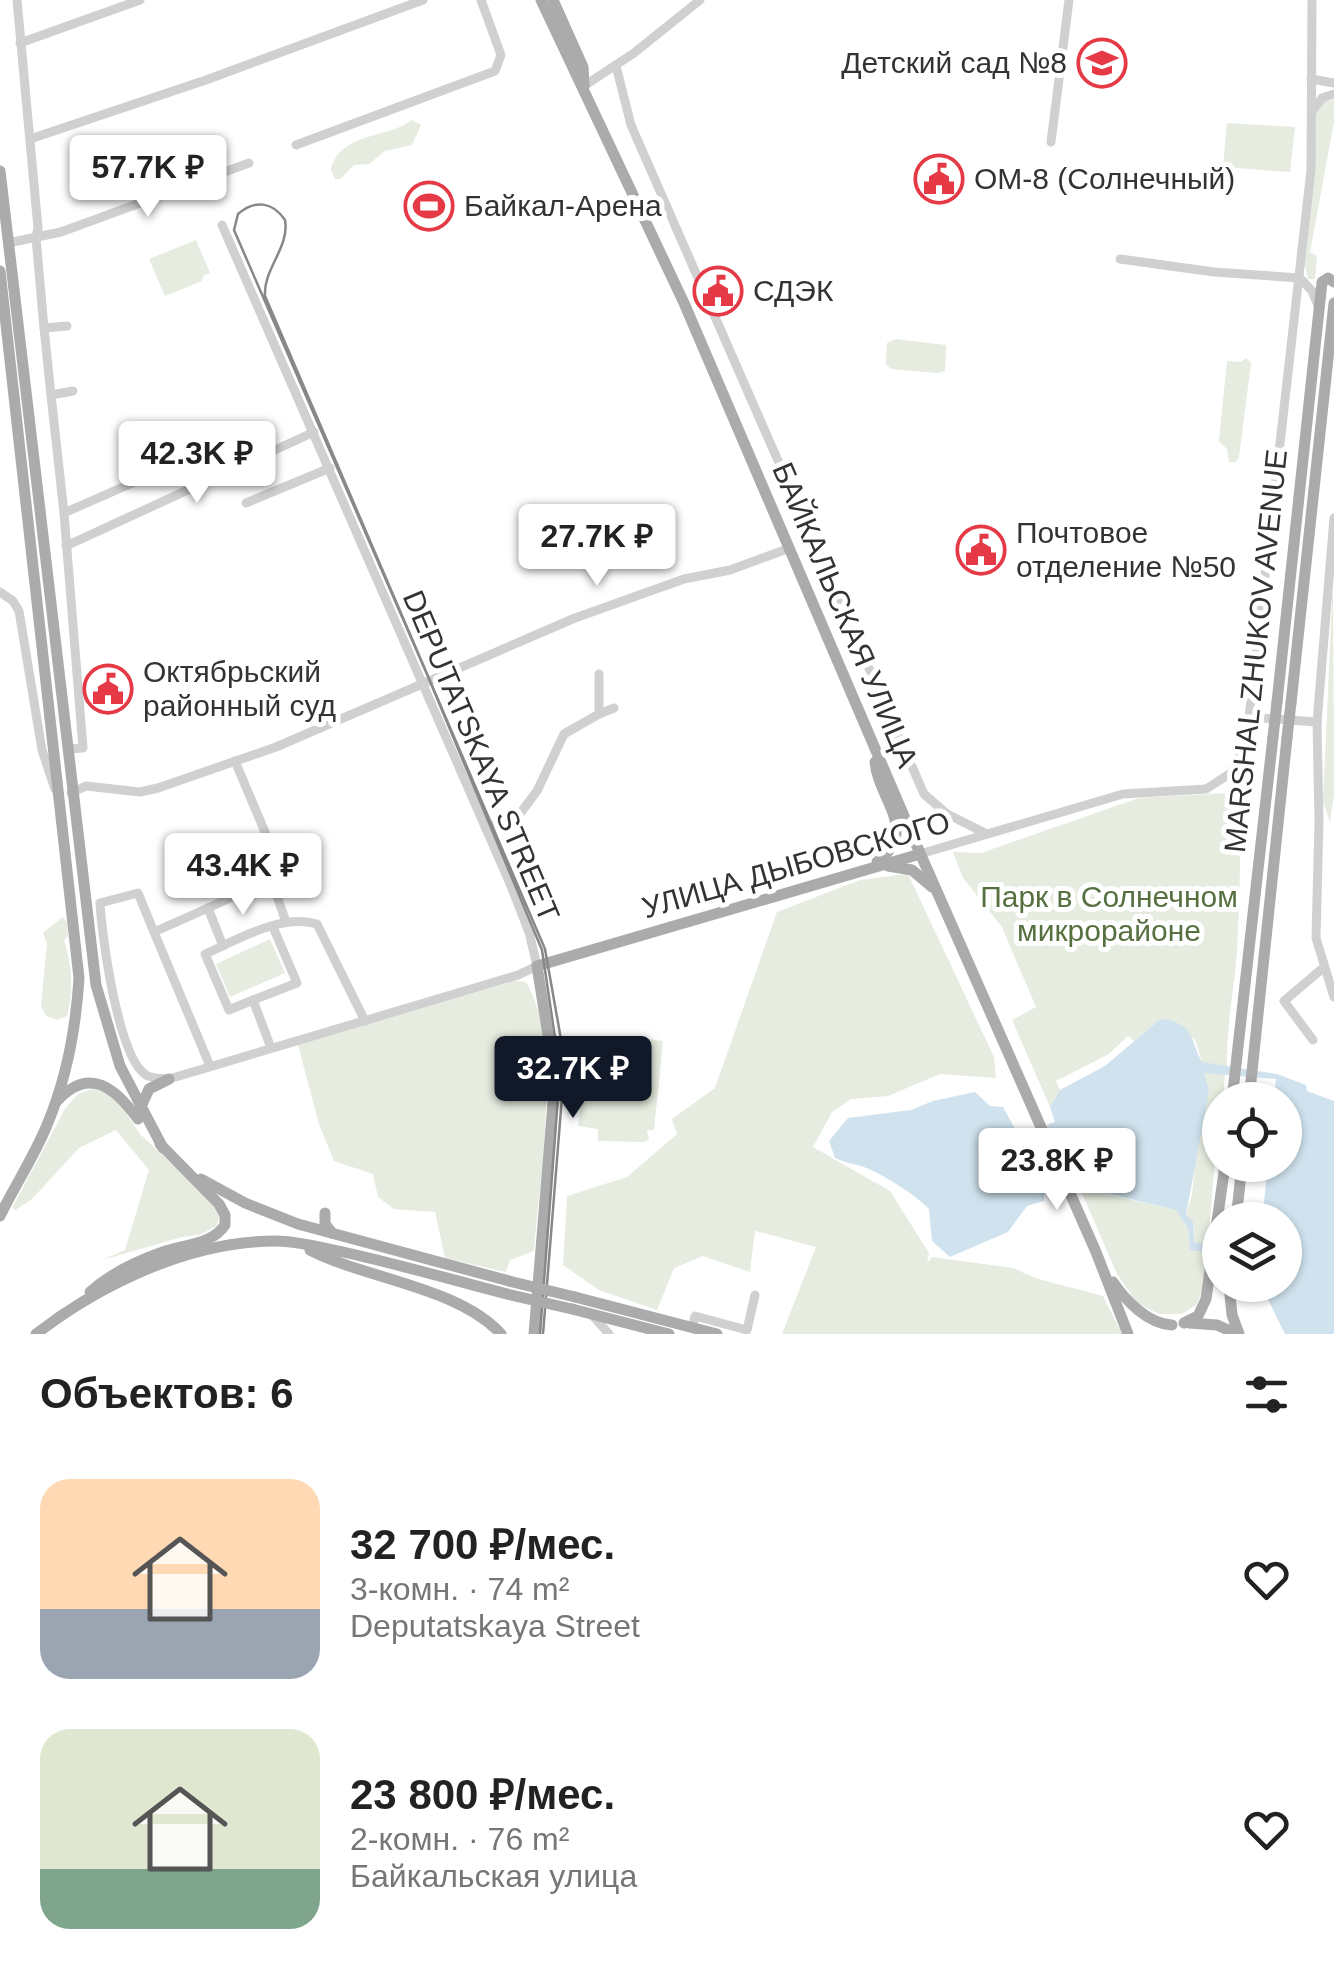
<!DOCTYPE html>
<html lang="ru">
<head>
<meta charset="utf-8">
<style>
  body { margin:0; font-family:Helvetica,sans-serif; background:#f6f6f6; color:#222; height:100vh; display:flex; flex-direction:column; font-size:38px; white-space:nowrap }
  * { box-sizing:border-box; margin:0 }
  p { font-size:32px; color:#767676 }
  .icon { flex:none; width:55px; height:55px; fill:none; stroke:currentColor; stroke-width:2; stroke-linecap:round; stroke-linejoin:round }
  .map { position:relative; height:1334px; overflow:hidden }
  .drawer { display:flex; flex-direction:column; background:#fff; flex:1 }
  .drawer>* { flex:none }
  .fabs { position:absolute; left:1202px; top:1082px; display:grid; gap:20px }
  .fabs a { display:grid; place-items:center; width:100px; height:100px; border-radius:50%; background:#fff; box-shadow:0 2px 8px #0004; font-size:50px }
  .price { position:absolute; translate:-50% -85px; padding:0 22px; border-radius:10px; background:#fff; color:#222; font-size:32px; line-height:65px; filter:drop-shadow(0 2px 5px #0008) }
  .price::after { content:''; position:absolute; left:50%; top:60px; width:30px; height:22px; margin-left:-15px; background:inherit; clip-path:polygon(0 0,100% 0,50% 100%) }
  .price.active { background:#111827; color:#fff }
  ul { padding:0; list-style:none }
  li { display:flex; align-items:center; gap:30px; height:250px; padding:0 40px }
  li span { display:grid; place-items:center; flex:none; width:280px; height:200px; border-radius:30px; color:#555 }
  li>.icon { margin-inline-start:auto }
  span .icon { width:120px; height:120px; fill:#fffc; stroke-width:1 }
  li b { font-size:42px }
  h2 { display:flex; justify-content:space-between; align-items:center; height:120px; padding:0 40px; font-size:42px }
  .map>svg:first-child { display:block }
  .green { fill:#e6ecdf }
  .water { fill:#cfe2ee }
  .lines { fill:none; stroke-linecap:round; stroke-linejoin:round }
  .minor { stroke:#d0d0d0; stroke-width:9 }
  .major { stroke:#ababab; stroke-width:11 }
  .tram { stroke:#888; stroke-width:2.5 }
  .major-bridge { stroke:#ababab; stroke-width:11 }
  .labels { text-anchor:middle; stroke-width:10; stroke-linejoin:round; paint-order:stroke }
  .poi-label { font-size:30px; fill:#333; stroke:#fff; text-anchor:start }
  .street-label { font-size:30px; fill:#333; stroke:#fff }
  .park-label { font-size:30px; fill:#56703f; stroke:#fff }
</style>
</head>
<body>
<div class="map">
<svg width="1334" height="1334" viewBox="0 0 1334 1334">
  <rect width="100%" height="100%" fill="#fff"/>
  <!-- green -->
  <g class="green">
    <path d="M1334,100V122L1310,252L1317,256L1315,279H1308L1305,265L1314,178L1315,113L1323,102Z"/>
    <path d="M412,120L421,125L412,145L385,151L369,164L354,165L340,179H335L331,169C341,132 387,139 412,120Z"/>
    <path d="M1227,123L1295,127L1290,172L1223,167Z"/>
    <path d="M196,240L210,273L204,275L202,281L165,296L149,259Z"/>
    <path d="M895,339L946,345L945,371L938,373L891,369L886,364L887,343Z"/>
    <path d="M1246,358L1251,363L1239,457L1236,462H1229L1227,449L1219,441L1227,361L1241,362Z"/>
    <path d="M1333,579L1334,794L1330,822L1323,802Z"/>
    <path d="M1226,793L1241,804C1240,853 1240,902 1237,951C1234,990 1226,1028 1227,1067L1202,1062L1195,1039L1159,1020L1134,1041L1128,1036L1109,1054L1056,1081L1060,1090L1050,1107L1012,1020L1036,1007L1002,927L963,878L953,852L981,853L1139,798Z"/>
    <path d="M908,874L994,1057L996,1078L940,1074L888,1096L851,1099L832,1112L813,1147L890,1191L929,1253L927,1263L932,1257L1013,1268L1035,1278L1103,1296L1122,1334H782L816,1247L755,1231L750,1272L703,1256L674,1268L657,1310L599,1290L563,1265L567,1196L627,1177L677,1134L672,1119L715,1088L777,912L860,880Z"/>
    <path d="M63,917L67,923L68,936L64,940C72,966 74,990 67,1016L57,1020L46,1016L41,1006L47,943L43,933Z"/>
    <path d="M270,939L285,973L230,997L216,964Z"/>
    <path d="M514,981L526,982C563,1043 539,1180 534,1251L510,1260L506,1272L445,1258L435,1212L394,1209L378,1197L373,1174L334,1161L319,1124L298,1045Z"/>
    <path d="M630,1037L663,1041L654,1130H647L649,1140L644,1142L598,1141V1129L578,1126L583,1084L605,1091L601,1066L611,1064L609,1043L626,1042L628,1045Z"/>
    <path d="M1204,1072L1225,1074L1223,1100H1220L1208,1244L1194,1242L1193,1221L1186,1215L1192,1194Z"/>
    <path d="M92,1089L103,1091L121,1105L140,1134L217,1206L220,1211L217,1226L199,1235L182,1237L102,1260L125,1250L149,1170L116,1130L79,1148L31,1200L15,1210L12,1208L65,1109L78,1094Z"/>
    <path d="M1064,1140L1094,1191L1176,1210L1188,1229L1190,1250L1205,1253V1285L1196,1305L1182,1314H1159L1137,1303L1117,1274L1063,1149L1067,1151Z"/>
  </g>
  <!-- water -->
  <path class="water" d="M1167,1019C1196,1028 1190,1040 1202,1062L1277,1074L1306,1085L1307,1091L1334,1101V1334H1285L1261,1285H1285V1220H1262L1268,1165H1285V1100H1274L1276,1079L1204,1073L1209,1091L1186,1215L1193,1221L1194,1242L1220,1245V1255L1190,1250L1188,1229L1176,1210L1085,1188L1064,1140L1028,1155L1044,1187V1201L1027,1206L1008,1232L950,1257L932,1241L929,1209C916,1195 877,1170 858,1165C849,1163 844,1162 835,1158L829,1141L848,1118L911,1110L933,1101L975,1092L990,1106L1003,1107L1019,1136L1055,1122L1050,1107L1060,1090L1105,1066L1159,1020Z"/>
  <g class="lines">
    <!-- minor -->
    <g class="minor">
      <path d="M17,0L38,228L36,238L44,328L67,326"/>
      <path d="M20,43L140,0"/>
      <path d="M616,66L631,125L924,794L947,814L987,834"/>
      <path d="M1311,79L1334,83"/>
      <path d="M584,86L634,53L700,0"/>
      <path d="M1313,110L1322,98L1334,94"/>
      <path d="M30,139L206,80L423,0"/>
      <path d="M1051,142L1069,0"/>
      <path d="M296,145L495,71L501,55L481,0"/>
      <path d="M8,243L61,232L249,163"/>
      <path d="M1120,259L1214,272L1300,278L1312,291L1319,308"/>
      <path d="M44,328L51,395L73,391"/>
      <path d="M51,395L64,513"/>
      <path d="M246,503L330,468"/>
      <path d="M1334,518L1317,722L1319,821L1316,938L1334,997"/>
      <path d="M66,546L314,432"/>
      <path d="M0,592L13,601L19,611L42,750L55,789"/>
      <path d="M599,714L614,708"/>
      <path d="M1249,717L1317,722"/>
      <path d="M68,749L83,748L64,513L173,465L172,451"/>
      <path d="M235,761L273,851L271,879"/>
      <path d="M71,793L86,786L140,792L158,788L276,747L575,618L684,579L730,570L790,548"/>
      <path d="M486,828L519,815L537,791L564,734L599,714V674"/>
      <path d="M920,854L1123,794L1206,789L1231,773L1239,758L1249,717L1311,170L1312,0"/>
      <path d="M208,908L271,879L286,922"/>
      <path d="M154,932L138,893L100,903C102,937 118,1057 146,1075C152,1079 161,1078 169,1079L518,975L537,966L529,932L511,886L222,225"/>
      <path d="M253,1000L297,983L273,927"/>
      <path d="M1313,1040L1284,1001L1323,968"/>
      <path d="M271,1048L253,1000L229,1010L205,954C237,940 282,913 317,924L365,1021"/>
      <path d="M210,1066L154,932L208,908L223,946"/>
      <path d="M593,1316L609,1334"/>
      <path d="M692,1328L695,1316L747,1330L755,1295"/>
    </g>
    <!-- major -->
    <g class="major">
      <path d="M541,0L684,303L916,844L1096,1252L1128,1334"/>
      <path d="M553,0L583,67L584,86"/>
      <path d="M0,171L96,985L120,1066L163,1148"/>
      <path d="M0,271L79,978C76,1027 66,1080 47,1125C34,1157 15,1185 0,1216"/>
      <path d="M1277,702L1322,282L1328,278L1334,282"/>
      <path d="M1291,703L1334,303"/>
      <path d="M875,762C878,799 920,830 877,862"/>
      <path d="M888,866L912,870L932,887"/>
      <path d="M1232,1100L1273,737"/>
      <path d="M1249,1100L1287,738"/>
      <path d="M57,1101C90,1065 116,1089 138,1119"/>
      <path d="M140,1109L149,1089L169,1079"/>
      <path d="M201,1179L245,1203L298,1224L509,1281"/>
      <path d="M325,1213V1224L332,1233"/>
      <path d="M1236,1220L1242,1165"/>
      <path d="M310,1250C366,1279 458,1287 501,1334"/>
      <path d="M1113,1282C1126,1301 1148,1324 1172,1325"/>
      <path d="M1229,1285L1232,1315L1239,1334"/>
      <path d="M90,1292C110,1274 135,1262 160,1253C182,1244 211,1246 225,1225V1215L219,1204L160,1144"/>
      <path d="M575,1297L717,1334"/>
      <path d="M572,1309L669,1334"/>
      <path d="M1184,1323L1198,1316L1206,1299L1225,1165"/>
      <path d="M1189,1323L1217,1325L1237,1334"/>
      <path d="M36,1334C102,1283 191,1241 276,1241C298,1241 322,1248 343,1252C398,1264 453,1280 507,1294"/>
      <path d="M534,1334L555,1079L537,966L920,854"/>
    </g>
    <!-- tram -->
    <path class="tram" d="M540,1334L560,1071L542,950L429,679L234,230L238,214C255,199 273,202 285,220C290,247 263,269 265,296L545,949L562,1045L564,1072L543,1334"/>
    <!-- major-bridge -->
    <g class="major-bridge">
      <path d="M1273,737L1277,702"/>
      <path d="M1287,738L1291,703"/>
      <path d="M509,1281L575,1297"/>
      <path d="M507,1294L572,1309"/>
    </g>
  </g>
  <!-- icons -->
  <defs>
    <g id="school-ring" transform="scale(2.5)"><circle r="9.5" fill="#fff" stroke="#e63946" stroke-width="1.5"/><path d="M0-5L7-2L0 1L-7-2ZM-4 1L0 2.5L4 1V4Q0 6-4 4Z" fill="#e63946"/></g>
    <g id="civic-ring" transform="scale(2.5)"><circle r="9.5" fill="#fff" stroke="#e63946" stroke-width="1.5"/><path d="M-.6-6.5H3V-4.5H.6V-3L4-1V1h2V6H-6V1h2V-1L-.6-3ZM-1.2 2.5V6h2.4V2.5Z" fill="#e63946"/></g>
    <g id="stadium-ring" transform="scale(2.5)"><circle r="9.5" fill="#fff" stroke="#e63946" stroke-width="1.5"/><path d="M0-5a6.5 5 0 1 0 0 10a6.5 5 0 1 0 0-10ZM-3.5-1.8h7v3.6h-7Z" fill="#e63946"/></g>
  </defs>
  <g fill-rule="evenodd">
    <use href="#school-ring" x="1102" y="63"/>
    <use href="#civic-ring" x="939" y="179"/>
    <use href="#stadium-ring" x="429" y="206"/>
    <use href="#civic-ring" x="718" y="291"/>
    <use href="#civic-ring" x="981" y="550"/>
    <use href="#civic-ring" x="108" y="689"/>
  </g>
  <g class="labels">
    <!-- poi labels -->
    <g class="poi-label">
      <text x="1067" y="73" text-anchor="end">Детский сад №8</text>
      <text x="974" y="189">ОМ-8 (Солнечный)</text>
      <text x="464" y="216">Байкал-Арена</text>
      <text x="753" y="301">СДЭК</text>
      <text x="1016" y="543">Почтовое<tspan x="1016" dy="34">отделение №50</tspan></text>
      <text x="143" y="682">Октябрьский<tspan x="143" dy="34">районный суд</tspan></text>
    </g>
    <!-- street labels -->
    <g class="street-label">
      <text transform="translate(845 615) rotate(67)" y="10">БАЙКАЛЬСКАЯ УЛИЦА</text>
      <text transform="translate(1256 651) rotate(-84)" y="10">MARSHAL ZHUKOV AVENUE</text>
      <text transform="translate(481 756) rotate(67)" y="10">DEPUTATSKAYA STREET</text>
      <text transform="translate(796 865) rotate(-16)" y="10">УЛИЦА ДЫБОВСКОГО</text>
    </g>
    <!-- park labels -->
    <g class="park-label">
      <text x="1109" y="907">Парк в Солнечном<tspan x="1109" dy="34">микрорайоне</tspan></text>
    </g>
  </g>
</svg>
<div class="fabs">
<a><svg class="icon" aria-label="locate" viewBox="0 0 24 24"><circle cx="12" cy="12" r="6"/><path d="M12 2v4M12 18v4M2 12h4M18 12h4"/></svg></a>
<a><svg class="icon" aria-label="layers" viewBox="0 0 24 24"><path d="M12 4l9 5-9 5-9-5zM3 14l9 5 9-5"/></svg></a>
</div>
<b class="price" style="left:148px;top:220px">57.7K ₽</b>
<b class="price" style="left:197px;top:506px">42.3K ₽</b>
<b class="price" style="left:597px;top:589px">27.7K ₽</b>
<b class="price" style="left:243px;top:918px">43.4K ₽</b>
<b class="price active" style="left:573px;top:1121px">32.7K ₽</b>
<b class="price" style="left:1057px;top:1213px">23.8K ₽</b>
</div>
<section class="drawer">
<h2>Объектов: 6<svg class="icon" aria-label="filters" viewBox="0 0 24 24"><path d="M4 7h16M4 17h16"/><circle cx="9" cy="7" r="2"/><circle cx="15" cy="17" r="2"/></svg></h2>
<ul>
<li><span style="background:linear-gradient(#ffd9b3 65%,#9aa5b1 0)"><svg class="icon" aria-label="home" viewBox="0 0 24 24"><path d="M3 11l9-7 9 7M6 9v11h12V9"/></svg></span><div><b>32 700 ₽/мес.</b><p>3-комн. · 74 m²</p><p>Deputatskaya Street</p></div><svg class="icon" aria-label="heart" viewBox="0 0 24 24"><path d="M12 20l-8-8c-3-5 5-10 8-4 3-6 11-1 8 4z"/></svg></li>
<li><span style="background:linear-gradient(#dfe7d0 70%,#7fa58c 0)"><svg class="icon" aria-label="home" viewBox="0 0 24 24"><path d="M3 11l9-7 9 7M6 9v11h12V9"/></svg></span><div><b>23 800 ₽/мес.</b><p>2-комн. · 76 m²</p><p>Байкальская улица</p></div><svg class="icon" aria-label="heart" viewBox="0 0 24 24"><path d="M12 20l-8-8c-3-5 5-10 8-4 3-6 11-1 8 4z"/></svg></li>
</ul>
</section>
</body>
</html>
